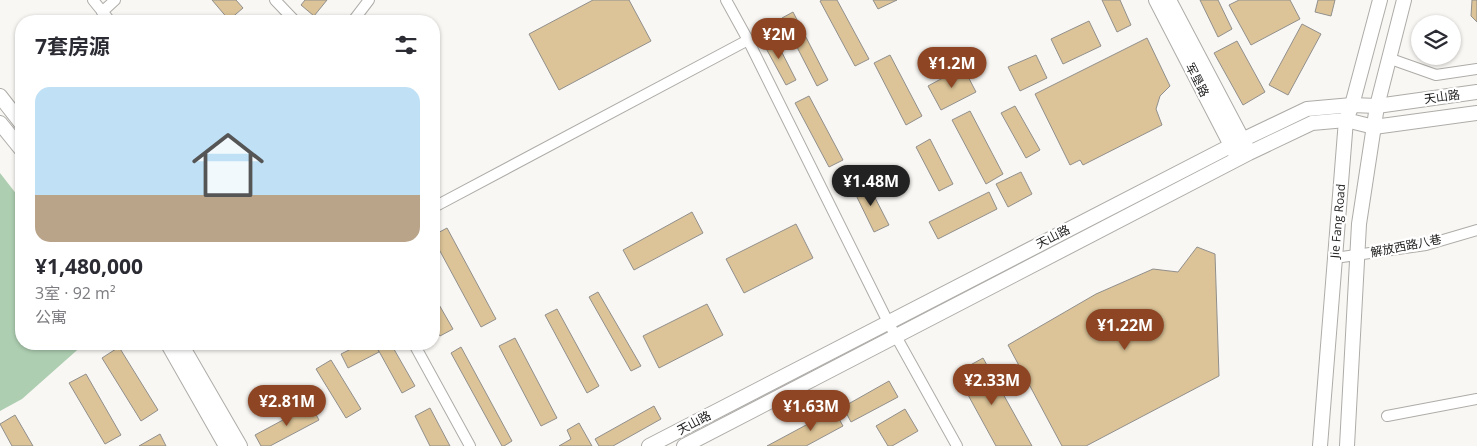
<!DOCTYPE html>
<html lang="zh">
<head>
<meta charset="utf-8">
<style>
  body { margin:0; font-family:"Open Sans","Noto Sans SC",sans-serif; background:#f7f7f7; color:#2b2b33; height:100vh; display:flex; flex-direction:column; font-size:19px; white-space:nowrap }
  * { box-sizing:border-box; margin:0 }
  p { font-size:16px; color:#7c7c81 }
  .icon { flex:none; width:28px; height:28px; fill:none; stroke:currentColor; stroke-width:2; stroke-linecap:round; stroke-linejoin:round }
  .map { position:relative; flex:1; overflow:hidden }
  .drawer { position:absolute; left:15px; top:15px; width:425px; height:335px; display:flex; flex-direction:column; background:#fff; border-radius:20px; box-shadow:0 1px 4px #0004 }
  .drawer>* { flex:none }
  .controls { position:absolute; left:1411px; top:15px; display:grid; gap:10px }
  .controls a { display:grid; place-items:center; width:50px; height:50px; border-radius:50%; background:#fff; box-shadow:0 1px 4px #0004; font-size:25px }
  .price { position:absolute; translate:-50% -42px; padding:0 11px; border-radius:18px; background:#8d4523; color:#fff; font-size:16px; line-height:32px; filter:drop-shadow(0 1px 2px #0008) }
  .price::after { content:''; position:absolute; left:50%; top:30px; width:15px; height:11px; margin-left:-8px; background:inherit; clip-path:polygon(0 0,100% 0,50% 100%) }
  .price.active { background:#222; color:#fff }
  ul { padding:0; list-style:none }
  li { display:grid; align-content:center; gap:10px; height:265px; padding:0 20px }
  li span { display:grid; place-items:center; height:155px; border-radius:15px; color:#555 }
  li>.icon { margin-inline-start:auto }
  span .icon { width:90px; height:90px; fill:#fffc; stroke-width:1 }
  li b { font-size:21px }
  h2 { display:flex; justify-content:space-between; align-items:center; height:60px; padding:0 20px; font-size:21px }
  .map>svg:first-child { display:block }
  .green { fill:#adceb1 }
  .building { fill:#dcc498; stroke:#918f8c }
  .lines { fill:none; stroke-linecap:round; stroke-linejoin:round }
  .street-casing { stroke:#aeaca8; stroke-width:12 }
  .secondary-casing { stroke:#aeaca8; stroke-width:16 }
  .street { stroke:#fff; stroke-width:10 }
  .secondary { stroke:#fff; stroke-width:14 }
  .labels { text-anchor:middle; stroke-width:4.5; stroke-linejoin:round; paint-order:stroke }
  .street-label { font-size:12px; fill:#222120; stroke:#fff }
</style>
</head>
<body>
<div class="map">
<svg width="1477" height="446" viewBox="0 0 1477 446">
  <rect width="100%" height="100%" fill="#f9f7f3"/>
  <!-- green -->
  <path class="green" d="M0,173L21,200V344H84L22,399L0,411Z"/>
  <!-- building -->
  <g class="building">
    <path d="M212,0H236L243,8L229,20Z"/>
    <path d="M305,0H327L314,16L301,5Z"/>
    <path d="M593,0H629L651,41L559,90L529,34Z"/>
    <path d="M822,0H837L869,59L855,66L820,1Z"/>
    <path d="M873,0H897L878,9Z"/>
    <path d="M1102,0H1120L1131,25L1117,32Z"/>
    <path d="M1200,0H1218L1232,29L1218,37Z"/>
    <path d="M1239,0H1290L1300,19L1251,45L1229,5Z"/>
    <path d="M1318,0H1335L1331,16L1315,12Z"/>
    <path d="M1472,0H1477V22L1471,16Z"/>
    <path d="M793,12L828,80L817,86L782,18Z"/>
    <path d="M1089,21L1101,46L1063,64L1051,39Z"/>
    <path d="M1302,24L1321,34L1288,95L1269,85Z"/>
    <path d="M773,35L796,80L786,85L762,41Z"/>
    <path d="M1147,38L1170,86L1160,96L1156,109L1162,125L1083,165L1080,160L1070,165L1035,94Z"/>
    <path d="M1237,41L1265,92L1243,105L1214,53Z"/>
    <path d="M890,55L922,116L906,125L874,63Z"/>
    <path d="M1036,55L1047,78L1020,91L1008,67Z"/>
    <path d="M963,67L976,92L941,110L928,86Z"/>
    <path d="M809,96L843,160L829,167L795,103Z"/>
    <path d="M1015,106L1040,150L1026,158L1001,113Z"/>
    <path d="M970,111L1003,174L986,184L952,120Z"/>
    <path d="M930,139L953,184L939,191L916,147Z"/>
    <path d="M1021,172L1032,194L1008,207L996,184Z"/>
    <path d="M867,182L889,225L874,232L853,189Z"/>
    <path d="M989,192L997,209L938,239L929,222Z"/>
    <path d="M692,212L703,233L634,270L623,250Z"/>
    <path d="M796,224L813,258L744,293L726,259Z"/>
    <path d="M447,228L496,319L481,327L434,240V235Z"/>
    <path d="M1197,247L1215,254L1219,376L1086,446H1062L1008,345L1096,294L1153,269L1178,272Z"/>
    <path d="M598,292L641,366L631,371L589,297Z"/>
    <path d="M434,296L453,329L440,336L434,325Z"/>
    <path d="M707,304L723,335L659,368L643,336Z"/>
    <path d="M557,309L599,386L587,393L545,315Z"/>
    <path d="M515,338L557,418L541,426L499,346Z"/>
    <path d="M361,344H375L379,352L348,368L341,354Z"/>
    <path d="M375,344H391L415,386L402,393Z"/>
    <path d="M119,347L158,410L141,421L102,358Z"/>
    <path d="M461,347L512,441L504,446H502L451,353Z"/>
    <path d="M983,358L1032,446H996L956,373Z"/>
    <path d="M331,360L361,409L346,418L316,369Z"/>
    <path d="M86,374L121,435L105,444L69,383Z"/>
    <path d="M889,381L898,397L851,422L843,407Z"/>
    <path d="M311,405L319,420L270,446H261L255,435Z"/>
    <path d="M654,406L661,419L613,446H599L595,439Z"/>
    <path d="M430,408L450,446H430L415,416Z"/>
    <path d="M905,409L918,431L892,446H888L876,426Z"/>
    <path d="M834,410L843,426L806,446H767Z"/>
    <path d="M15,415L33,446H12L0,424Z"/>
    <path d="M579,423L592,446H559L571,439L567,430Z"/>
    <path d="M160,434L166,446H139Z"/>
  </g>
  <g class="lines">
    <!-- street casing -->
    <g class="street-casing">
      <g id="street">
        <path d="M93,0L110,21"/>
        <path d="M275,0L295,21"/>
        <path d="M726,0L748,40L888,322L957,446"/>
        <path d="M102,12L115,0"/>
        <path d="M353,21L369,0"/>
        <path d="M1388,58L1436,75L1477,69"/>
        <path d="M434,207L748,40"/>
        <path d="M1335,258L1426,245L1477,230"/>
        <path d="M414,344L470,446"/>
        <path d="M1387,416L1477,399"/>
      </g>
    </g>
    <!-- secondary casing -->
    <g class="secondary-casing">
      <g id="secondary">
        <path d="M1156,0L1235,153"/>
        <path d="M1169,0L1247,148"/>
        <path d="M0,96L21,123"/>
        <path d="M0,123L21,149"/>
        <path d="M168,344L226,446"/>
        <path d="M181,344L240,446"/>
        <path d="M649,446L1242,140L1307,109L1352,105L1377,106L1477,92"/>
        <path d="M684,446L1249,153L1312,123L1346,120L1374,127L1477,113"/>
        <path d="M1320,446L1346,120L1352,105L1380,0"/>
        <path d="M1347,446L1359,224L1377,106L1404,0"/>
      </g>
    </g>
    <!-- street -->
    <use href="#street" class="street"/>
    <!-- secondary -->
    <use href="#secondary" class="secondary"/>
  </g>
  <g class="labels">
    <!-- street labels -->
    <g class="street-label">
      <text transform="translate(1197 80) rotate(63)" y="4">军垦路</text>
      <text transform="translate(1442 97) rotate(-8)" y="4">天山路</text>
      <text transform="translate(1338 221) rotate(-85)" y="4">Jie Fang Road</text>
      <text transform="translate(1053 237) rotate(-27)" y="4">天山路</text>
      <text transform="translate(1406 246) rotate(-11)" y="4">解放西路八巷</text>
      <text transform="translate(694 423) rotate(-28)" y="4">天山路</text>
    </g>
  </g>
</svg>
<div class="controls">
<a><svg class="icon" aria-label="layers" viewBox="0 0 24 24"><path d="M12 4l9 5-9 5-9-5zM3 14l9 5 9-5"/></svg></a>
</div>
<b class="price" style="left:779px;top:60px">¥2M</b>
<b class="price" style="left:952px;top:89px">¥1.2M</b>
<b class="price active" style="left:871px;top:207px">¥1.48M</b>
<b class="price" style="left:1125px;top:351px">¥1.22M</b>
<b class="price" style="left:992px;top:406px">¥2.33M</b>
<b class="price" style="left:287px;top:427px">¥2.81M</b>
<b class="price" style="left:811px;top:432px">¥1.63M</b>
<section class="drawer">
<h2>7套房源<svg class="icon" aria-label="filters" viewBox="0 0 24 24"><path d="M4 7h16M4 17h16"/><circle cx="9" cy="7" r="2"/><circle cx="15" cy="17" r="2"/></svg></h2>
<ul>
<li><span style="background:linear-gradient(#bfe0f5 70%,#b9a48a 0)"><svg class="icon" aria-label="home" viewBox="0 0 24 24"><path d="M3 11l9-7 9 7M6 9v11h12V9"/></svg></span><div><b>¥1,480,000</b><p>3室 · 92 m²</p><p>公寓</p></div></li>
</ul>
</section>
</div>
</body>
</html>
